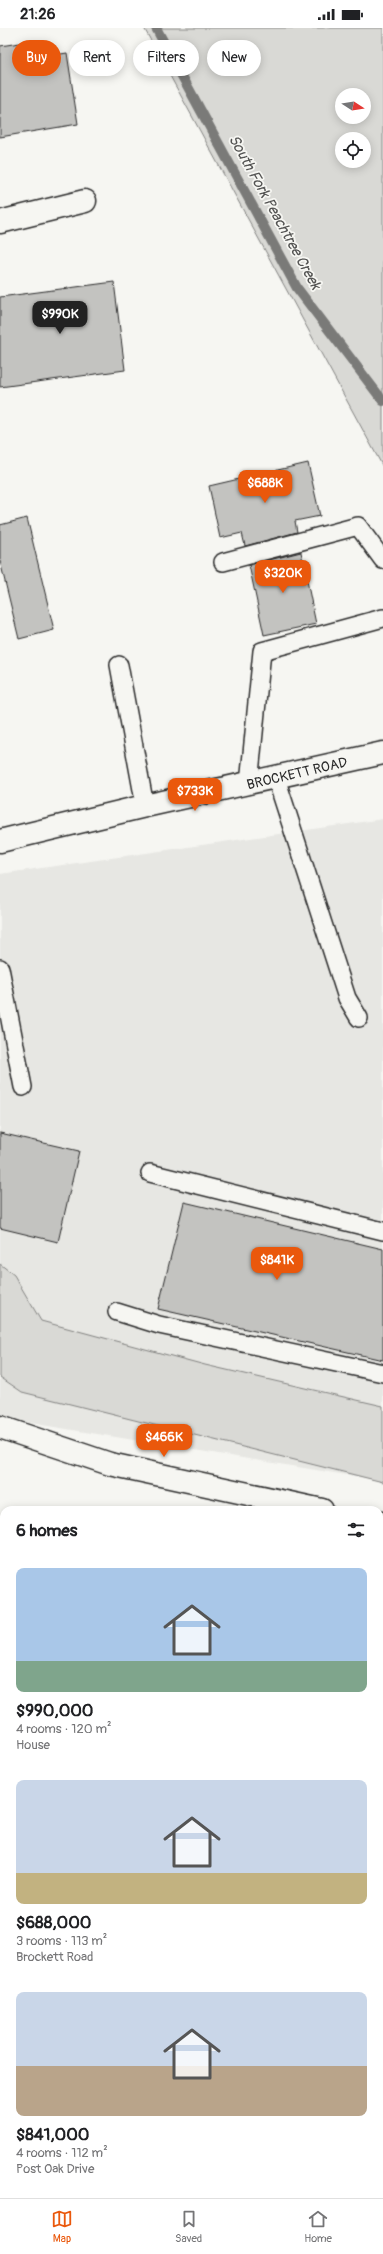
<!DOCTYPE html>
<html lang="en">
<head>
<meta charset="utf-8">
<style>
  body { margin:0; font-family:Pangolin,sans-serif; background:#f6f6f6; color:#202124; height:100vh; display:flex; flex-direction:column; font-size:15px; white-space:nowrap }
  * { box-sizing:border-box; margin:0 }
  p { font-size:13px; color:#757577 }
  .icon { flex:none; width:22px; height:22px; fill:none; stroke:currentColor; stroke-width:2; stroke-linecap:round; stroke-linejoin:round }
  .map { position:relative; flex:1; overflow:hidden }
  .sheet { position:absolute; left:0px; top:1478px; width:383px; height:692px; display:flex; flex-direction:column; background:#fff; border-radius:12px 12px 0 0; box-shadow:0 2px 10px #0003 }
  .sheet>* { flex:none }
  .hud { position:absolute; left:12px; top:12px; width:359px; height:36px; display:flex; gap:8px }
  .needle { width:26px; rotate:102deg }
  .tools { position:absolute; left:335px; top:60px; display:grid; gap:8px }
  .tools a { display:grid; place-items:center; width:36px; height:36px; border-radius:50%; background:#fff; box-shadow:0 2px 10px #0003; font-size:20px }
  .price { position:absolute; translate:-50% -34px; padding:0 9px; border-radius:8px; background:#ea580c; color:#fff; font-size:13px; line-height:26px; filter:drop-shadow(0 1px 2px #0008) }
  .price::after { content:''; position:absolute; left:50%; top:24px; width:12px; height:9px; margin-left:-6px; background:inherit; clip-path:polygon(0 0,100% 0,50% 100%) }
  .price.active { background:#222; color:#fff }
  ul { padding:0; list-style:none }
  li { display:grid; align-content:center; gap:8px; height:212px; padding:0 16px }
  li span { display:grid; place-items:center; height:124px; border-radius:8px; color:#555 }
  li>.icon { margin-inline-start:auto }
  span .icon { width:72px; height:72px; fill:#fffc; stroke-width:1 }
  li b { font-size:17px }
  h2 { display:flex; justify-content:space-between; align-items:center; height:48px; padding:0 16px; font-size:17px }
  .chip { padding:0 14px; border-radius:18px; background:#fff; box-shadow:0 2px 10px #0003; font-size:14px; line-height:36px }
  .chip.active { background:#ea580c; color:#fff }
  .status { display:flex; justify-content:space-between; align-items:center; height:28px; padding:0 20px; background:#fff; direction:ltr }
  .status svg { height:11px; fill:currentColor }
  .dock { display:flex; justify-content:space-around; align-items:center; height:56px; border-top:1px solid #e0e0e0; background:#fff; font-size:11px; color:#757577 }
  .dock a { display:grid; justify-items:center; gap:2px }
  .dock .active { color:#ea580c }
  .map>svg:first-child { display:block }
  .built { fill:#e7e7e3 }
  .green { fill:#d9d9d5; stroke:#828280; fill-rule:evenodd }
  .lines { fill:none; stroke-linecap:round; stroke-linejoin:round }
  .stream { stroke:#7a7a78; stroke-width:10 }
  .building { fill:#c3c3c0; stroke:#2b2b2b }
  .service-casing { stroke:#2b2b2b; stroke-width:20 }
  .minor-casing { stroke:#2b2b2b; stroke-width:25 }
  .tertiary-casing { stroke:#2b2b2b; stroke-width:25 }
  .service { stroke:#f6f6f2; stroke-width:17 }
  .minor { stroke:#f6f6f2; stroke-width:22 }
  .tertiary { stroke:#f6f6f2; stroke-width:22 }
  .labels { text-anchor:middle; stroke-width:3.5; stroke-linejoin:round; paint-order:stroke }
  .street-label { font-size:14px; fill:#2b2b2b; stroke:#f6f6f2 }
  .water-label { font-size:15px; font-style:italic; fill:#525251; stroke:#f6f6f2 }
</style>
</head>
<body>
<div class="status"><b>21:26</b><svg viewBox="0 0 49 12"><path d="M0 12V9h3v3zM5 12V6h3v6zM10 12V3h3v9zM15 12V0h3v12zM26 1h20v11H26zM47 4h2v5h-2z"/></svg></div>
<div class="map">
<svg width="383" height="2170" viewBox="0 0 383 2170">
  <rect width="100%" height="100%" fill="#f6f6f2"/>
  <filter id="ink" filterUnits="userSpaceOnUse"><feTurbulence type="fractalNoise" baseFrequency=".025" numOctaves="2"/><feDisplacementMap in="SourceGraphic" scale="8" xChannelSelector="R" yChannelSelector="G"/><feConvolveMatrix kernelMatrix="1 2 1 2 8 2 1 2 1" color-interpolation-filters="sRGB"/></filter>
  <g filter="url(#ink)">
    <!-- built -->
    <path class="built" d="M383,791V1453L0,1390V846Z"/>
    <!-- green -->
    <g class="green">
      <path d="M144,0H383V439ZM342,67H364V89H342ZM342,111H364V133H342Z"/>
      <path d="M0,1236L14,1247L41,1293L205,1337L383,1378V1454L22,1364L0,1349Z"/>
    </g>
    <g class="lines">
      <!-- stream -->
      <path class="stream" d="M156,0L297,260L383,373"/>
    </g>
    <!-- building -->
    <g class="building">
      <path d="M33,13L36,30L67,25L78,96L0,109V18Z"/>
      <path d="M114,254L125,342L0,359V269Z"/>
      <path d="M308,435L320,488L295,493L297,504L245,518L242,505L220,510L209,458Z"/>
      <path d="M27,490L54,602L19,611L0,533V497Z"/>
      <path d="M301,524L316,596L264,607L249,537Z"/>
      <path d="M0,1105L79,1123L58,1214L0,1200Z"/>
      <path d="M184,1174L383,1221V1332L158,1281Z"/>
    </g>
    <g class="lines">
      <!-- service casing -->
      <g class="service-casing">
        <g id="service">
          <path d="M223,534L358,498L383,532"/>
          <path d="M119,637L145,778"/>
          <path d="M276,750L347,970L359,990"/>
          <path d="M249,756L262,623L383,590"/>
          <path d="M0,940L23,1059"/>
          <path d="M150,1145L383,1203"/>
          <path d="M117,1284L159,1297L383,1345"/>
        </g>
      </g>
      <!-- minor casing -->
      <g class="minor-casing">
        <g id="minor">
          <path d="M0,194L85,173"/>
          <path d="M0,1399L110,1436L322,1482"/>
          <path d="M379,1495H383"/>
          <path d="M379,1585L383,1564"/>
          <path d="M379,1858L383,1859"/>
          <path d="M0,1919L4,1920"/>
          <path d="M0,2117L4,2118"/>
          <path d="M221,2166L239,2170"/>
          <path d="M0,2168L11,2170"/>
          <path d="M264,2170V2166"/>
        </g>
      </g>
      <!-- tertiary casing -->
      <g class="tertiary-casing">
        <path id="tertiary" d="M0,813L145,778L383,725"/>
      </g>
      <!-- service -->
      <use href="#service" class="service"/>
      <!-- minor -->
      <use href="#minor" class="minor"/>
      <!-- tertiary -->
      <use href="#tertiary" class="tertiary"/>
    </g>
  </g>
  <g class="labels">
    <!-- street labels -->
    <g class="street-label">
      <text transform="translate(297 745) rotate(-13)" y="5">BROCKETT ROAD</text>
    </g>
    <!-- water labels -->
    <g class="water-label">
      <text transform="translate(275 184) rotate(61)" y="5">South Fork Peachtree Creek</text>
    </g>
  </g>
</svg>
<div class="tools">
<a><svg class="needle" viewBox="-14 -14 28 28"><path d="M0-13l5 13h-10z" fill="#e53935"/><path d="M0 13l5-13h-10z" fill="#757577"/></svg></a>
<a><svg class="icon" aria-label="locate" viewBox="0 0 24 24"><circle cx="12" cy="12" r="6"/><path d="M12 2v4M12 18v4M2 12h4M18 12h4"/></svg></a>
</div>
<b class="price active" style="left:60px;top:307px">$990K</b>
<b class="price" style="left:265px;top:476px">$688K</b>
<b class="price" style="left:283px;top:566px">$320K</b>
<b class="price" style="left:195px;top:784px">$733K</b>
<b class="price" style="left:277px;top:1253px">$841K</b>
<b class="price" style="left:164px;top:1430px">$466K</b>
<div class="hud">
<a class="chip active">Buy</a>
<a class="chip">Rent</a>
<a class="chip">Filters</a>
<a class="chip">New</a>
</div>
<section class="sheet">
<h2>6 homes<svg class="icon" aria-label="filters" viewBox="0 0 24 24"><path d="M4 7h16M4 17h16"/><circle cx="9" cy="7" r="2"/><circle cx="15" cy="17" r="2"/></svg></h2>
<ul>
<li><span style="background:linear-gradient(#a9c7e8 75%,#7fa58c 0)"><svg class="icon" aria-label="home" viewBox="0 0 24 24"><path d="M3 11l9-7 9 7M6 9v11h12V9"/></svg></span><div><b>$990,000</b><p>4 rooms · 120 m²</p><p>House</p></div></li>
<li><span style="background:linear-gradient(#c9d6e8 75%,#c2b280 0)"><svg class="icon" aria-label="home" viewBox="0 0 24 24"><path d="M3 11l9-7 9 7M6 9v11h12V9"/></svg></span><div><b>$688,000</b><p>3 rooms · 113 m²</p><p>Brockett Road</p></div></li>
<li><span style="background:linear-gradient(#c9d6e8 60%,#b9a48a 0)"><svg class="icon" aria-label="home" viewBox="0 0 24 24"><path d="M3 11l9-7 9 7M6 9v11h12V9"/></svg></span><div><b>$841,000</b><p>4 rooms · 112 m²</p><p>Post Oak Drive</p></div></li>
</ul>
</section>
</div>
<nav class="dock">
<a class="active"><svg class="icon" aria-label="map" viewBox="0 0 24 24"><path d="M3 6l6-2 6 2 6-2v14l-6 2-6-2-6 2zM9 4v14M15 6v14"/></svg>Map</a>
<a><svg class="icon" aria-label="saved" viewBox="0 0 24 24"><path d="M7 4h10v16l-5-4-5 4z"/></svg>Saved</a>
<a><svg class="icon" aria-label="home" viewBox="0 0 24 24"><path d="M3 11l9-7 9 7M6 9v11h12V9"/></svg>Home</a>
</nav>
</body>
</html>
